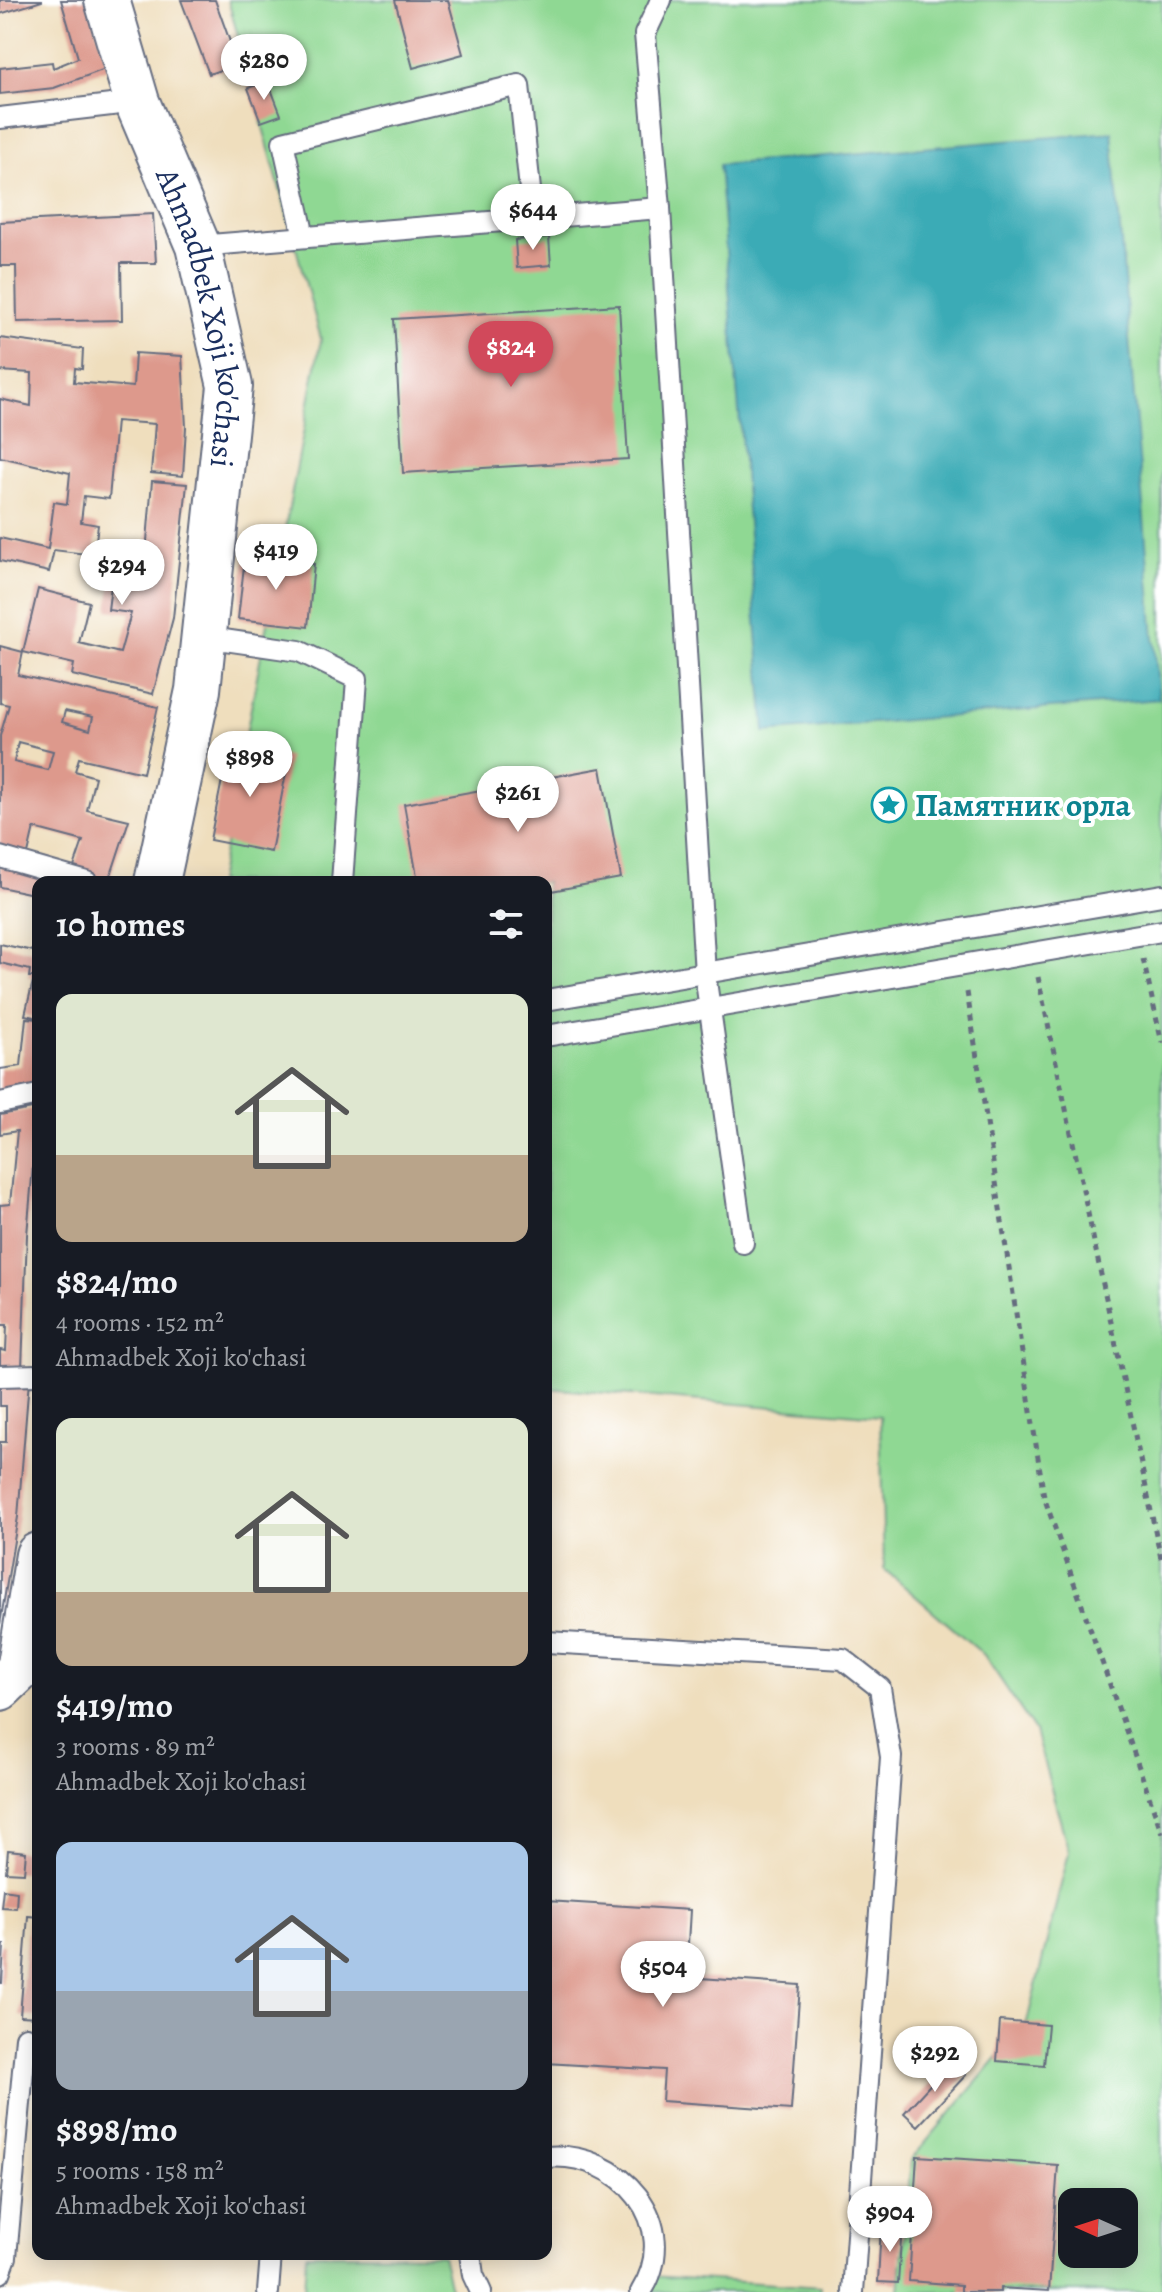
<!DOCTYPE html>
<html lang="en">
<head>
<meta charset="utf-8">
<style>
  body { margin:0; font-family:Alegreya,serif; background:#20242c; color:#f1f3f6; height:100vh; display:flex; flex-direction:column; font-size:30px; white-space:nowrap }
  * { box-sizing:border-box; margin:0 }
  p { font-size:26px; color:#9ea1a6 }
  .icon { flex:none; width:44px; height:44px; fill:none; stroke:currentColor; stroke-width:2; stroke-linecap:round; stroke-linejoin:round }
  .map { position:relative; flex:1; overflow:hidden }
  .panel { position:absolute; left:32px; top:876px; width:520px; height:1384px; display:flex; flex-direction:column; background:#171b24; border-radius:16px; box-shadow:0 4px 20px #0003 }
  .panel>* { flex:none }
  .needle { width:52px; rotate:273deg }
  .fabs { position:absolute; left:1058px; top:2188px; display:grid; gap:16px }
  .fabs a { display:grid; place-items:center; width:80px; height:80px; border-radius:16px; background:#171b24; box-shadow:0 4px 20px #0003; font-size:40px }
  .price { position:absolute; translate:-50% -68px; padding:0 18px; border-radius:28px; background:#fff; color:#222; font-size:26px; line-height:52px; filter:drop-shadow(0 2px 4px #0008) }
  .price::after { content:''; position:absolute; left:50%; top:48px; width:24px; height:18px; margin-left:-12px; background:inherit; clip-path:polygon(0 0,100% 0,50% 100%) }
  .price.on { background:#d1495b; color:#fff }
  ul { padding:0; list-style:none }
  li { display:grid; align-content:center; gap:16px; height:424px; padding:0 24px }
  li span { display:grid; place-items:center; height:248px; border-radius:16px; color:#555 }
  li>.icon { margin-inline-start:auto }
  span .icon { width:144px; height:144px; fill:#fffc; stroke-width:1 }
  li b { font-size:34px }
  h2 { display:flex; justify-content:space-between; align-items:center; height:96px; padding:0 24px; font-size:34px }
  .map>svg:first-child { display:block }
  .green { fill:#8fd893; stroke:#558478; stroke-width:2; fill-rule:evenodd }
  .water { fill:#3aabb6; stroke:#2a6d8a; stroke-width:2 }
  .building { fill:#dd998c; fill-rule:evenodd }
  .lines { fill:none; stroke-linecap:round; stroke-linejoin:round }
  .service-casing { stroke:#656c7f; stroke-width:24 }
  .tertiary-casing { stroke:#656c7f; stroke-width:48 }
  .path { stroke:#656c7f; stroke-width:5; stroke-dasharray:6 6; stroke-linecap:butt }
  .service { stroke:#fff; stroke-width:20 }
  .tertiary { stroke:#fff; stroke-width:44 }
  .labels { text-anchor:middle; stroke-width:8; stroke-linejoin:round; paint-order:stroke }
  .street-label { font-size:32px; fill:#1b2f5e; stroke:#fff }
  .culture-label { font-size:32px; font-weight:bold; fill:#0d838f; stroke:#fff; text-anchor:start }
</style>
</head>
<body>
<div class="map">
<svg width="1162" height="2292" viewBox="0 0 1162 2292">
  <rect width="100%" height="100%" fill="#fff"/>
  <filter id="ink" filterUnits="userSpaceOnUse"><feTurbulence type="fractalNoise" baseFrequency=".0125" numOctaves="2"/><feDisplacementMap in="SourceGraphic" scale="16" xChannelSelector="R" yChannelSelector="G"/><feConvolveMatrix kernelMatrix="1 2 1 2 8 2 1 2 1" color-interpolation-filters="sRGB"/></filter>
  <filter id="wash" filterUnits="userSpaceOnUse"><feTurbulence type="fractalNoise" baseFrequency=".006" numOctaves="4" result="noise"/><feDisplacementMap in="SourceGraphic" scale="32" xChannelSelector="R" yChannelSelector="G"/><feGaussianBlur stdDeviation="1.8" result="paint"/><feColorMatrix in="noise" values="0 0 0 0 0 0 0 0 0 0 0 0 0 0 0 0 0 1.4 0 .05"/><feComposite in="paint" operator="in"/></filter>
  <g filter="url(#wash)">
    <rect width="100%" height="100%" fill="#efdebd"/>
    <!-- green -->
    <g class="green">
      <path d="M228,0H1162V2292H899L911,2160L1027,2022L1069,1852L1035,1731L984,1655L884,1569L880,1416L546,1388V882H218L321,339ZM1072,2202H1124V2254H1072Z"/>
      <path d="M306,2254L442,2255L451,2292H304Z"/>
      <path d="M650,2276L820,2287V2292H647Z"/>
    </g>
    <!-- water -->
    <path class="water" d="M1112,132L1159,699L765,732L719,165Z"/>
    <g id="blocks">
      <!-- building -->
      <g class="building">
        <path d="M0,0H42V1L0,14Z"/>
        <path d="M61,0H88L108,68L54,88L0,94V68L52,62L53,68L78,58Z"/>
        <path d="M181,0H215L238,64L209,74Z"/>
        <path d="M395,0H448L463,54L413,68Z"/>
        <path d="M268,81L281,115L261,122L248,88Z"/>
        <path d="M153,214L156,263H121L122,320L17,322L16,266H0V222Z"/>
        <path d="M549,237L551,265L517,268L515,240Z"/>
        <path d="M619,305L628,459L403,473L394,319Z"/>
        <path d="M0,338L83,349L82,369L75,368L74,382L133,387L135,353L182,356L186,427L183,476L151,473L155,424L116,421L109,499L84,496L81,522L98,525L94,555L54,550L49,572L0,561V538L48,549L54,502L67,504L70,473L0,457V399L31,406L32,373L0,371Z"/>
        <path d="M152,481L187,484L173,618L153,694L72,675L74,664L23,652L38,589L89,602L79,643L120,653L131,613L108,610L114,562L145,565Z"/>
        <path d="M245,557L314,564L308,627L238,619Z"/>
        <path d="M0,646L23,652L18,675L158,707L143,773L79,758L75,771L95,777L87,810L129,820L109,881L73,870L83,841L34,828L28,854L0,848V736L9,705L0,703ZM65,711L93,717L90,730L62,722ZM18,742L53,751L48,770L14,762Z"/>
        <path d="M229,745L289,757L271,852L210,840Z"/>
        <path d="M601,768L621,878L546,892V882H418L404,804Z"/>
        <path d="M0,866L42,876L38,882V895L0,887Z"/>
        <path d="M0,944L38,952V1018L25,1015L34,977H29L30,970L0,963Z"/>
        <path d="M26,1018L38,1019V1087L0,1094V1069L21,1066Z"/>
        <path d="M38,1108L27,1235L22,1368L0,1367V1350L6,1351L7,1325H0V1205L10,1204L17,1131L0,1134V1115Z"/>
        <path d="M29,1380L18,1517L0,1624V1442H6V1406H0V1381Z"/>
        <path d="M8,1850L26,1852L24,1873L6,1872Z"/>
        <path d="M3,1889L17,1891L16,1908L1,1907Z"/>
        <path d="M546,1901L690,1910L686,1977L800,1985L791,2110L662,2101L664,2070L546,2063Z"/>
        <path d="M28,1916L38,1917V2017L20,2016Z"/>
        <path d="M0,1945H4L2,1983H0Z"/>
        <path d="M1000,2021L1048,2025L1044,2065L997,2061Z"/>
        <path d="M952,2061L966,2075L918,2126L904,2113Z"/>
        <path d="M917,2156L1058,2165L1049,2291L1000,2288V2292H961V2285L909,2281Z"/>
        <path d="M881,2225L902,2226L898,2283L878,2282Z"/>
      </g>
    </g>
  </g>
  <g filter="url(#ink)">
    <use href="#blocks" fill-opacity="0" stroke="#656c7f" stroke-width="2"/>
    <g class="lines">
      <!-- service casing -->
      <g class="service-casing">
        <g id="service">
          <path d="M661,0L645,34L660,208L705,974L743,1243"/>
          <path d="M0,118L137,102"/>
          <path d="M304,237L283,142L519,85L533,218"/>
          <path d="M198,246L660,208"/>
          <path d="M204,637L299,651L357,679L342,882"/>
          <path d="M0,857L87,882"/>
          <path d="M546,1000L1162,895"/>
          <path d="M546,1036L1162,931"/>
          <path d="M0,1103L38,1095"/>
          <path d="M0,1376L38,1375"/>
          <path d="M546,1642L843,1659L880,1688L891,1757L853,2292"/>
          <path d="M546,2157C620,2150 684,2224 641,2292"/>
          <path d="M470,2254L473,2275L481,2292"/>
          <path d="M0,2273L6,2257L26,2037"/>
          <path d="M268,2292L271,2254"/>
        </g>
      </g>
      <!-- tertiary casing -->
      <g class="tertiary-casing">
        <g id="tertiary">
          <path id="s1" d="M107,0L137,102L198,246L230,386L198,690L157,882"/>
          <path d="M0,1688L19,1670L38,1555"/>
        </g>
      </g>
      <!-- path -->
      <g class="path">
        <path d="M1143,959L1162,1043"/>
        <path d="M1038,977L1162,1563"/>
        <path d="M967,992L1044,1497L1162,1833"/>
      </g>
      <!-- service -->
      <use href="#service" class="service"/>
      <!-- tertiary -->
      <use href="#tertiary" class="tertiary"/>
    </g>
  </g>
  <!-- icons -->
  <defs>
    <g id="sight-ring" transform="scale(1.8)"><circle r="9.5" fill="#fff" stroke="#0f9aa8" stroke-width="1.5"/><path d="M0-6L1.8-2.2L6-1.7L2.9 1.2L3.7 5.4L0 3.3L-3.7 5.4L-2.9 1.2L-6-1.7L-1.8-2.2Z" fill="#0f9aa8"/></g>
  </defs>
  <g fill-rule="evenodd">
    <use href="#sight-ring" x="889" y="805"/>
  </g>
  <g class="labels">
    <!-- street labels -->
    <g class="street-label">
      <text dy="11" stroke="none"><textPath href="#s1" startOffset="334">Ahmadbek Xoji ko'chasi</textPath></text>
    </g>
    <!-- culture labels -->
    <g class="culture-label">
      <text x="915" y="816">Памятник орла</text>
    </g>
  </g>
</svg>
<div class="fabs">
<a><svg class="needle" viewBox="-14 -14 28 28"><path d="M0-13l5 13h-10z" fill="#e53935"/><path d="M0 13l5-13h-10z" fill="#9ea1a6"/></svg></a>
</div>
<b class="price" style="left:264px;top:102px">$280</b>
<b class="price" style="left:533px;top:252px">$644</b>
<b class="price on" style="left:511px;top:389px">$824</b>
<b class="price" style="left:276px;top:592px">$419</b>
<b class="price" style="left:122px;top:607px">$294</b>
<b class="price" style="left:250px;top:799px">$898</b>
<b class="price" style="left:518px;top:834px">$261</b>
<b class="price" style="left:663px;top:2009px">$504</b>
<b class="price" style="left:935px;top:2094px">$292</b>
<b class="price" style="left:890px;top:2254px">$904</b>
<section class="panel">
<h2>10 homes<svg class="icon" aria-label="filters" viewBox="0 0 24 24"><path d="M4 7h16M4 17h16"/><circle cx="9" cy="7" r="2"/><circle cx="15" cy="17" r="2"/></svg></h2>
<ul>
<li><span style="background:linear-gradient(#dfe7d0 65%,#b9a48a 0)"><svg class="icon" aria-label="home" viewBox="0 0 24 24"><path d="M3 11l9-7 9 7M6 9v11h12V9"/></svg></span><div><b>$824/mo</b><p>4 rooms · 152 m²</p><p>Ahmadbek Xoji ko'chasi</p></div></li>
<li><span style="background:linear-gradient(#dfe7d0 70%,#b9a48a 0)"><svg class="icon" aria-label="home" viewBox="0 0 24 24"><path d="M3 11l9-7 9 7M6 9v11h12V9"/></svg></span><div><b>$419/mo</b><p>3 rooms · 89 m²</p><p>Ahmadbek Xoji ko'chasi</p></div></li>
<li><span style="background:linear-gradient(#a9c7e8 60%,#9aa5b1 0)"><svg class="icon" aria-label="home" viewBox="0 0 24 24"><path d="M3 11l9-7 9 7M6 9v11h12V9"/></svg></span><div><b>$898/mo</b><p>5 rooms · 158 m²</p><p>Ahmadbek Xoji ko'chasi</p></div></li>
</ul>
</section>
</div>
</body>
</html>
